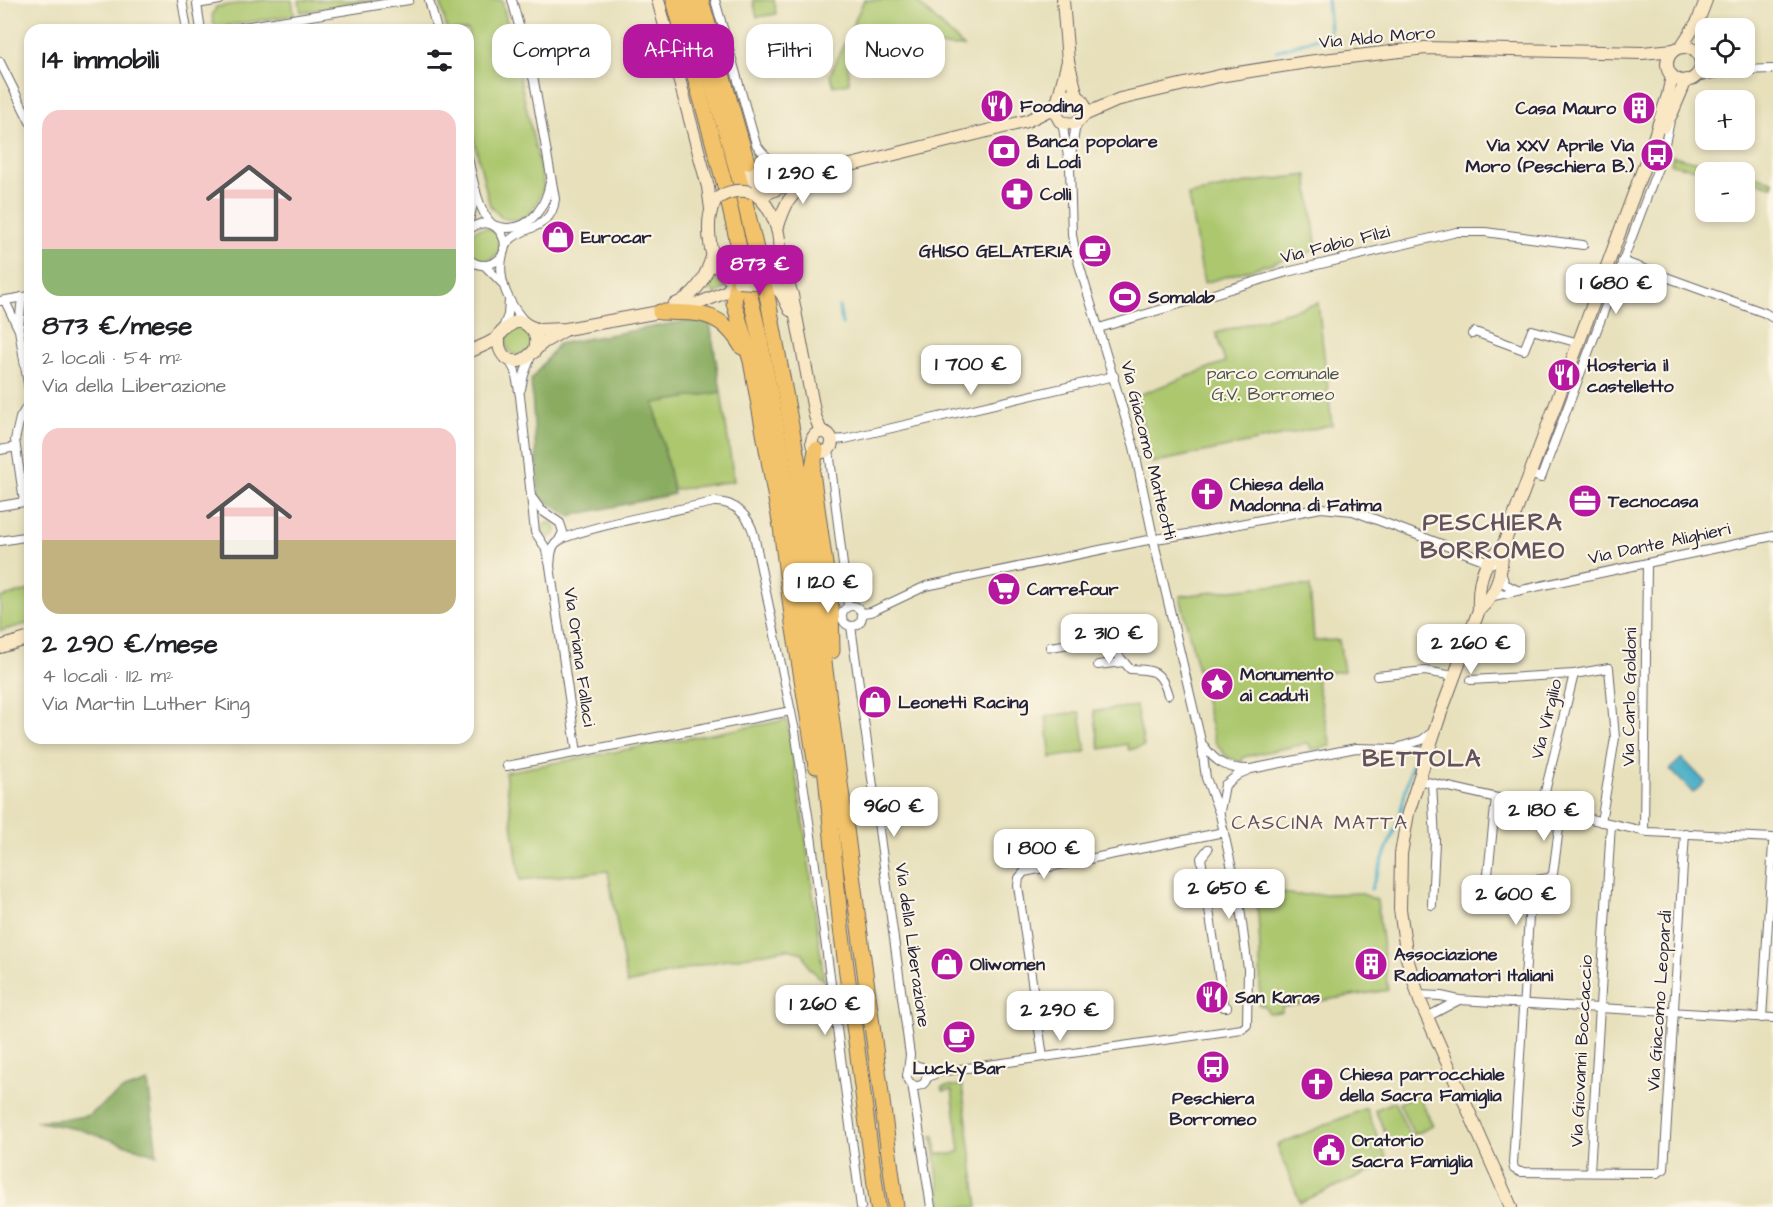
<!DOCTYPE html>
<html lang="it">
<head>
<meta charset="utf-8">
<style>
  body { margin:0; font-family:"Architects Daughter",sans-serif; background:#f6f6f6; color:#202124; height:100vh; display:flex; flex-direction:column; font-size:22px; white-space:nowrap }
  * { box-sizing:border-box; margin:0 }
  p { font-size:20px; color:#757577 }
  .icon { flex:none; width:33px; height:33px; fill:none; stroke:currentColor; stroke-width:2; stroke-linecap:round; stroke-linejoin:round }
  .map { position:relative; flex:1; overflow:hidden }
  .panel { position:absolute; left:24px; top:24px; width:450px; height:720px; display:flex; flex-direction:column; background:#fff; border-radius:18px; box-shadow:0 3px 9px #0003 }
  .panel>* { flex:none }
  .top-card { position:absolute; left:492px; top:24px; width:570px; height:54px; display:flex; gap:12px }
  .buttons { position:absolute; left:1695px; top:18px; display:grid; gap:12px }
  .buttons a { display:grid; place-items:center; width:60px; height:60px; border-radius:12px; background:#fff; box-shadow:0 3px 9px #0003; font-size:30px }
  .price { position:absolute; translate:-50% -51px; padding:0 14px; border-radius:12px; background:#fff; color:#222; font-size:20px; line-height:39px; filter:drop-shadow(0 2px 3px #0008) }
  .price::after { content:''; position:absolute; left:50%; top:36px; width:18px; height:14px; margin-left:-9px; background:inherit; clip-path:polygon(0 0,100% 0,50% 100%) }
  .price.active { background:#b5179e; color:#fff }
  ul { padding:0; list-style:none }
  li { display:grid; align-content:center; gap:12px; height:318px; padding:0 18px }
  li span { display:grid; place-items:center; height:186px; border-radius:18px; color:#555 }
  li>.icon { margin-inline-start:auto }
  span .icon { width:108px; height:108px; fill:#fffc; stroke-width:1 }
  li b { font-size:26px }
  h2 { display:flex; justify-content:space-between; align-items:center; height:72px; padding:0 18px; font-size:26px }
  .pill { padding:0 21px; border-radius:18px; background:#fff; box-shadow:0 3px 9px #0003; font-size:21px; line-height:54px }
  .pill.active { background:#b5179e; color:#fff }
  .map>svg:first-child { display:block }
  .green { fill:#acc76e; stroke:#677454; stroke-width:1.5 }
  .forest { fill:#89ac61; stroke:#56674e; stroke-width:1.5 }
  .water { fill:#46adc6; stroke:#346880; stroke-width:1.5 }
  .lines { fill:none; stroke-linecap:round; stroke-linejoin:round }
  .stream { stroke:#46adc6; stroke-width:3 }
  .street-casing { stroke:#676468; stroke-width:10 }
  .secondary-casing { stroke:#676468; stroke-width:14 }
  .highway-casing { stroke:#676468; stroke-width:17 }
  .street { stroke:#fff; stroke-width:8 }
  .secondary { stroke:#fae7c3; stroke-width:12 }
  .highway { stroke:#f2c36a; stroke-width:15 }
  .secondary-bridge-casing { stroke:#676468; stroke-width:14; stroke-linecap:butt }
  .secondary-bridge { stroke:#fae7c3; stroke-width:12 }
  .labels { text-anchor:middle; stroke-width:4.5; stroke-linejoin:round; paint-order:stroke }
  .street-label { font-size:18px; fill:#22223b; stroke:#fcf5e5 }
  .poi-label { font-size:18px; font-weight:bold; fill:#22223b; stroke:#fcf5e5; text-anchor:start }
  .park-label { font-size:18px; fill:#4b544a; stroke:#fcf5e5 }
  .neighbourhood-label { font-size:20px; letter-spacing:1.5px; fill:#63525e; stroke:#fcf5e5 }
  .district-label { font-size:24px; font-weight:bold; letter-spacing:1.5px; fill:#63525e; stroke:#fcf5e5 }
</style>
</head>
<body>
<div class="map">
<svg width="1773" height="1207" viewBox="0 0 1773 1207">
  <rect width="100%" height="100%" fill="#fcf5e5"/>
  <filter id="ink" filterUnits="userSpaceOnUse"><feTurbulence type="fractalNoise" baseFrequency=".0167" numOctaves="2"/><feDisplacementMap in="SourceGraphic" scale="12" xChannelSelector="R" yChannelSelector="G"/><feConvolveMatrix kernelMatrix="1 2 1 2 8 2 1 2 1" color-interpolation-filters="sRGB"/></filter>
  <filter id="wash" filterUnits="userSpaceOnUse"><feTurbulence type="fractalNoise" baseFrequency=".008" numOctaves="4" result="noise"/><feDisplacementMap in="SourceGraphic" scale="24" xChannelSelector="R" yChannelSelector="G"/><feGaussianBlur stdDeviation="1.35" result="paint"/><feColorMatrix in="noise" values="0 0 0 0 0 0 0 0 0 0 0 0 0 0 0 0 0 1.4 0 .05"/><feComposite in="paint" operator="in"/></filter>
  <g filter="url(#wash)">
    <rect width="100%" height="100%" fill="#e7e0bb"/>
    <!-- green -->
    <g class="green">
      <path d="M263,0H292L294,15L222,26L214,25L212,16L216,7Z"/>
      <path d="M299,0H377L301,12Z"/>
      <path d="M440,0H502L544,186C537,207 527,225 502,218L490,206L468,115V30H447Z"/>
      <path d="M753,0H774L776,14L757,17Z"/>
      <path d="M864,0H915L964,47L938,46L932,42L850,56L848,60L849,83L834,86L830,75Z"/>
      <path d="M754,150L770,165L757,173L751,159L752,152Z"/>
      <path d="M1673,156L1740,172H1711L1671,164Z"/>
      <path d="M776,168L796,174L769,187L759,178Z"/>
      <path d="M1745,174L1773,181V186L1745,180Z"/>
      <path d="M1307,175L1317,250L1204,283L1188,195L1252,182Z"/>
      <circle cx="484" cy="244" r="16"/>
      <path d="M712,266L721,278L725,289L715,294L707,284Z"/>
      <path d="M1318,303L1332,425L1152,463L1136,396L1225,362L1216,333Z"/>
      <circle cx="519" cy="342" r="13"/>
      <path d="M721,392L734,481L673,490L654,403Z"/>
      <circle cx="549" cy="530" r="7"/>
      <path d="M1267,586H1310L1314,641L1339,640L1344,671L1315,674L1331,746L1311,750L1309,743L1244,757L1241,762L1227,757L1215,742L1180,596Z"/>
      <path d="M30,590V623L0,631V598Z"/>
      <path d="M1136,706L1144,746L1129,750L1127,744L1100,749L1094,711Z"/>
      <path d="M1080,712L1086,752L1051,758L1046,716Z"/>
      <path d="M787,720L806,839L824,981L809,968L803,953L787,949L705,964L627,984L608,871L520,880L505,772Z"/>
      <path d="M1281,893L1297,895L1360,893L1377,900L1388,990L1282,1007V1012L1268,1013L1265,1006L1259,1005C1262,968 1260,932 1256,895Z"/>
      <path d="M962,1085L978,1207H942L932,1136H935L937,1154H953L960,1151L952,1090L943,1091L942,1087Z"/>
      <path d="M1418,1094L1433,1126L1414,1135L1399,1103Z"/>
      <path d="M1394,1101L1411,1138L1392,1147L1375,1110Z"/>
      <path d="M1366,1108L1389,1164L1300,1202L1277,1145Z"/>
    </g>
    <!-- forest -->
    <g class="forest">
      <path d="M686,321L710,323L721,392L654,403L674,494L569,516L539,496L531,380L558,344Z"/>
      <path d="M148,1082L157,1155L81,1130L35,1121L68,1119L89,1115L121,1091Z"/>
    </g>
    <!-- water -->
    <path class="water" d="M1682,758L1705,782L1693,793L1670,769Z"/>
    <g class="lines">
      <!-- stream -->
      <g class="stream">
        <path d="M1276,51L1327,35L1330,29L1327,0"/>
        <path d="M839,307L842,324"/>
        <path d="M1371,889L1399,818L1414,755"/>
      </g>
    </g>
  </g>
  <g filter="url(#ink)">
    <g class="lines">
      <!-- street casing -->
      <g class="street-casing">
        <g id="street">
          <path d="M182,0L187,30"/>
          <path d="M429,0L437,30"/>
          <path d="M715,0L756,144C770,165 787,170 811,173"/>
          <path d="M201,30L197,4L220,0"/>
          <path d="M225,30L409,0"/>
          <path d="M1700,59L1706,62"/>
          <path d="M0,62L30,122"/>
          <path d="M1694,77L1739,70L1773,69"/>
          <path d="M1071,156L1075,130L1079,121"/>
          <path d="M468,158C472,175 478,212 492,224C496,227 501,227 506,228C532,229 546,205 550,182"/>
          <path d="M468,225L476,191"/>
          <path d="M468,231C496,204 522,255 490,264C481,267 474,264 468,258"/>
          <path d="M504,248C517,223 551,235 555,199L534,81L512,0"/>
          <path d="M503,254C496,280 510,306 527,324"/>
          <path d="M1622,261L1765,313L1773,318"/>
          <path d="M484,265L503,284"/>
          <path d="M0,301L30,296"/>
          <path d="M5,301L19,330L30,396"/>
          <path d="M19,326L22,297"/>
          <path d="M503,328L508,315L509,300"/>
          <path d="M1099,328L1287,272L1457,232H1485L1583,245"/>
          <path d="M1472,334L1475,332L1524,350L1532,330L1579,343"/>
          <path d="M508,358L515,371L520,396L535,532L545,547L550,566L577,753"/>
          <path d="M521,389L524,375L531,356"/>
          <path d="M832,440L845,439L1114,376"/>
          <path d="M0,450L16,447"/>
          <path d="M829,450L848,606"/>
          <path d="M1529,474L1541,478L1662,157L1670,121"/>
          <path d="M533,499L541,510L560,523L563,532L559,540"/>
          <path d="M0,506L24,502L15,440L20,418L30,401"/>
          <path d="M0,541L30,536"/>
          <path d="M550,566C551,559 550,550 555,544C567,529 688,508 714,502C735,501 749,516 754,535L795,731L810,828L861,1207"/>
          <path d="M1501,572L1505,584L1517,590"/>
          <path d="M1489,597L1773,536"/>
          <circle cx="852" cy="616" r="10"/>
          <path d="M862,613L871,612L926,586L1143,541L1194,533L1321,508L1353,511L1492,563"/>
          <path d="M851,626L910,1055L908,1071"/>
          <path d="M1050,647L1104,639L1130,669C1154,670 1161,670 1168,695"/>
          <path d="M1098,665L1124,662"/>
          <path d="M1377,676L1425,671L1454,676"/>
          <path d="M1471,680L1574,674L1609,668L1615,738L1601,822"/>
          <path d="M1204,746C1216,763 1228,769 1248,769"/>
          <path d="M1400,747L1422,740L1434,731"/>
          <path d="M507,766L791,711"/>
          <path d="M1418,780L1648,832L1773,838"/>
          <path d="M1432,783L1435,841L1432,905"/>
          <path d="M1225,785L1239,774L1251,769L1356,748L1394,749L1427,752"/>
          <path d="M1541,808L1574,674"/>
          <path d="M1220,811L1225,785"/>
          <path d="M1561,813L1553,874L1549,878L1535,880L1531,886L1513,1163L1514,1169L1520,1172L1644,1173H1657L1664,1169L1685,833"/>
          <path d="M1644,831L1647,564"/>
          <path d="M1208,849L1201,858L1224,1007H1227"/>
          <path d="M1487,884L1496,798"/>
          <path d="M1418,995L1441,996L1459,1000L1773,1018"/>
          <path d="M1427,1017L1459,1000"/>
          <path d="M1762,1018L1773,844"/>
          <path d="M1043,1057L1018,886L1019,878L1024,872L1224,832"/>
          <circle cx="917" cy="1076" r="10"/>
          <path d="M926,1078L939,1072L1242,1029L1247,1025L1248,969L1239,900L1220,815L1206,778L1201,741L1156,551L1134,447L1075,251L1072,235L1070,168L1062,122"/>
          <path d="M912,1084L931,1207"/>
          <path d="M1590,1172L1611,824"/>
        </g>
      </g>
      <!-- secondary casing -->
      <g class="secondary-casing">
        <g id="secondary">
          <path d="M658,0L708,187L711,209"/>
          <path d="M1063,0L1068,61L1077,96"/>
          <path d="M1681,47L1698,21L1706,0"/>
          <circle cx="1684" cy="64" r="17"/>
          <path d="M1059,99C1070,91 1081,94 1085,107C1084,122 1073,127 1060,121L1055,112L1068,61"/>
          <path d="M1084,115L1120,99L1219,76L1307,62L1425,48L1642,53L1674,50"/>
          <path d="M1664,127L1672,113L1686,80"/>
          <path d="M747,162L758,196"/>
          <path d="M754,193C773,207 783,236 778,258"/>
          <path d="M759,197L803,177L1027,121L1047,111L1057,102"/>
          <path d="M714,204C705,219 709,255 719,269C724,276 731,280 739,282"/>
          <path d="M777,229C785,204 789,194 812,179"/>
          <path d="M779,252C780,266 788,281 792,295L815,416L821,432"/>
          <path d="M771,281L782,294L790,310"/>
          <path d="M674,305C697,295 706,277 713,254"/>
          <path d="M529,326L539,330L566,329L692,306L726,292L735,281"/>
          <path d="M500,333C498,341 498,349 504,356C521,371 532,351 544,342C551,338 558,334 565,330"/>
          <path d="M468,352C477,348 486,345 494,340C504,333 516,309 532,330C538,336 537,344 534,352"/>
          <circle cx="822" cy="442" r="10"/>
          <path d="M1502,549C1481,560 1478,588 1479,610L1440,715L1408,813L1401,854L1400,909L1407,958L1420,1001L1511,1207"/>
          <path d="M1479,610C1498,593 1502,573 1502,549L1652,145L1668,95L1672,76"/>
          <path d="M0,647L30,638"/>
        </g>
      </g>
      <!-- highway casing -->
      <g class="highway-casing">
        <g id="highway">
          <path d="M674,0L724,182L759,335L782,457L821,725L841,928L878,1207"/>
          <path d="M688,0L739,177L768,300L797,458L896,1207"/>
          <path d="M701,0L747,162"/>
          <path d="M737,282L734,303L751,361L781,527L793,623L816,766"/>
          <path d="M660,312C699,313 720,310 742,347"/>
          <path d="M816,450L812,472L831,607L832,651"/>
        </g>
      </g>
      <!-- street -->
      <use href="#street" class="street"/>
      <!-- secondary -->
      <use href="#secondary" class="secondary"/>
      <!-- highway -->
      <use href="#highway" class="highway"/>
      <!-- secondary-bridge casing -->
      <g class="secondary-bridge-casing">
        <g id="secondary-bridge">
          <path d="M718,198C728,191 739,189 751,192"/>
          <path d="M739,282L753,283L770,275"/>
        </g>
      </g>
      <!-- secondary-bridge -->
      <use href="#secondary-bridge" class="secondary-bridge"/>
    </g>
  </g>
  <!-- icons -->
  <defs>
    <g id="restaurant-disc" transform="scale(1.725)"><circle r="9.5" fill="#b5179e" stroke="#fcf5e5"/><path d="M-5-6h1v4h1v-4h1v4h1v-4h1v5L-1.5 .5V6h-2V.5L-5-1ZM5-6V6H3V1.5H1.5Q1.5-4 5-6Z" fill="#fff"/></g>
    <g id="building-disc" transform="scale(1.725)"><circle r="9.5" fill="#b5179e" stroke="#fcf5e5"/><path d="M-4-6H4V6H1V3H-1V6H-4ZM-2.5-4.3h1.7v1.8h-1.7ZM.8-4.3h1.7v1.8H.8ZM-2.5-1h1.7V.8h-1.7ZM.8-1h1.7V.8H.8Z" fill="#fff"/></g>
    <g id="bank-disc" transform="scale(1.725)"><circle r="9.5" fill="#b5179e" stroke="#fcf5e5"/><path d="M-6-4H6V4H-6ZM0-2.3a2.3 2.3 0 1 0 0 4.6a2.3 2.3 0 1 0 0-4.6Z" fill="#fff"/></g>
    <g id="bus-disc" transform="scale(1.725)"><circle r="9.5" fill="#b5179e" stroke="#fcf5e5"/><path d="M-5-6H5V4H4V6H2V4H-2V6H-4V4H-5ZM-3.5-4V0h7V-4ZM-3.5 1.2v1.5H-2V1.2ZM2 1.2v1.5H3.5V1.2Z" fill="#fff"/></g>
    <g id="pharmacy-disc" transform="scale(1.725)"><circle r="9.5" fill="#b5179e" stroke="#fcf5e5"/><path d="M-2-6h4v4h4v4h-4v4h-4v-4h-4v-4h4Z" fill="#fff"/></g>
    <g id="shop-disc" transform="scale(1.725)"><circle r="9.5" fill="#b5179e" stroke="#fcf5e5"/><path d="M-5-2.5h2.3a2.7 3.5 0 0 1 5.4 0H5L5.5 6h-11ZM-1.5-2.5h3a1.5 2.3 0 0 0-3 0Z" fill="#fff"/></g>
    <g id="cafe-disc" transform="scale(1.725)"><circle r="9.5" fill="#b5179e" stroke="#fcf5e5"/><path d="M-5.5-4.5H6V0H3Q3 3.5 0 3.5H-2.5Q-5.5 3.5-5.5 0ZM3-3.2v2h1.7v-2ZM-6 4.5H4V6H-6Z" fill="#fff"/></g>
    <g id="stadium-disc" transform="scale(1.725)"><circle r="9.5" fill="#b5179e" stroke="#fcf5e5"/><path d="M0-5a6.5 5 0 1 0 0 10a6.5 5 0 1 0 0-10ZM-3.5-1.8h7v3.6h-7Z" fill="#fff"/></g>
    <g id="church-disc" transform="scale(1.725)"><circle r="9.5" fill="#b5179e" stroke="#fcf5e5"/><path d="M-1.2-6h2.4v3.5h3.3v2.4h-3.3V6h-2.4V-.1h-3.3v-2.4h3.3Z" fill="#fff"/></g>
    <g id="office-disc" transform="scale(1.725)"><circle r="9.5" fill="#b5179e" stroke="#fcf5e5"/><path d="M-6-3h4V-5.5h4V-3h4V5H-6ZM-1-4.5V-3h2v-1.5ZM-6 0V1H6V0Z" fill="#fff"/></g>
    <g id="supermarket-disc" transform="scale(1.725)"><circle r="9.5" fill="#b5179e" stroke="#fcf5e5"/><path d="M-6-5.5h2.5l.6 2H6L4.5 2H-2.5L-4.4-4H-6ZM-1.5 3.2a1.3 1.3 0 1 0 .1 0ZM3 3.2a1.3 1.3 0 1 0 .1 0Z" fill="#fff"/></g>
    <g id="sight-disc" transform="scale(1.725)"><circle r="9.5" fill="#b5179e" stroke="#fcf5e5"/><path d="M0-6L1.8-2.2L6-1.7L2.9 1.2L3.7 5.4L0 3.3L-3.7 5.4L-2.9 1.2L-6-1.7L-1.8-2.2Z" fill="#fff"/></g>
    <g id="civic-disc" transform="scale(1.725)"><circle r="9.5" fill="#b5179e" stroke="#fcf5e5"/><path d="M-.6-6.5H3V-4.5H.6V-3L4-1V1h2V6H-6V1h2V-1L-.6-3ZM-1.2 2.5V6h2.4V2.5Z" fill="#fff"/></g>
  </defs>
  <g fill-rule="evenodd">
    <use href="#restaurant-disc" x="997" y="106"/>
    <use href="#building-disc" x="1639" y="108"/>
    <use href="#bank-disc" x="1004" y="151"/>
    <use href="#bus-disc" x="1657" y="155"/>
    <use href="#pharmacy-disc" x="1017" y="194"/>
    <use href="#shop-disc" x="558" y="237"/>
    <use href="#cafe-disc" x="1095" y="251"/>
    <use href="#stadium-disc" x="1125" y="297"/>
    <use href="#restaurant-disc" x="1564" y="375"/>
    <use href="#church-disc" x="1207" y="494"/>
    <use href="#office-disc" x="1585" y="501"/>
    <use href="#supermarket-disc" x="1004" y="589"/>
    <use href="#sight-disc" x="1217" y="684"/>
    <use href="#shop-disc" x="875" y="702"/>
    <use href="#shop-disc" x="947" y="964"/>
    <use href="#building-disc" x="1371" y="964"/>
    <use href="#restaurant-disc" x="1212" y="997"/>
    <use href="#cafe-disc" x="959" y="1037"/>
    <use href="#bus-disc" x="1213" y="1067"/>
    <use href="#church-disc" x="1317" y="1084"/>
    <use href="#civic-disc" x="1329" y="1150"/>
  </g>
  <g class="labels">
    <!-- street labels -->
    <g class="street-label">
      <text transform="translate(1377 37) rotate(-5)" y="6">Via Aldo Moro</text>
      <text transform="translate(1335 244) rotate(-14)" y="6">Via Fabio Filzi</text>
      <text transform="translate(1149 450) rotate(76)" y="6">Via Giacomo Matteotti</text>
      <text transform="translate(1659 543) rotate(-12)" y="6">Via Dante Alighieri</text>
      <text transform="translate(580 657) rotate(82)" y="6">Via Oriana Fallaci</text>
      <text transform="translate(1629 697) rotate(-89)" y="6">Via Carlo Goldoni</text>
      <text transform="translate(1546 719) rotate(-76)" y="6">Via Virgilio</text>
      <text transform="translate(913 945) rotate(82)" y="6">Via della Liberazione</text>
      <text transform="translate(1659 1001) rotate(-86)" y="6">Via Giacomo Leopardi</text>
      <text transform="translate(1581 1051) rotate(-87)" y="6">Via Giovanni Boccaccio</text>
    </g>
    <!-- poi labels -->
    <g class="poi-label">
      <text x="1020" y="112">Fooding</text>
      <text x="1616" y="114" text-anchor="end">Casa Mauro</text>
      <text x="1027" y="147">Banca popolare<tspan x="1027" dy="21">di Lodi</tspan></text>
      <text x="1634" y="151" text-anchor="end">Via XXV Aprile Via<tspan x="1634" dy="21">Moro (Peschiera B.)</tspan></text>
      <text x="1040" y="200">Colli</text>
      <text x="581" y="243">Eurocar</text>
      <text x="1072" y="257" text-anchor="end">GHISO GELATERIA</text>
      <text x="1148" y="303">Somalab</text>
      <text x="1587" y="371">Hosteria il<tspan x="1587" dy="21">castelletto</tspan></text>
      <text x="1230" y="490">Chiesa della<tspan x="1230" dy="21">Madonna di Fatima</tspan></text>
      <text x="1608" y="507">Tecnocasa</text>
      <text x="1027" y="595">Carrefour</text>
      <text x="1240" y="680">Monumento<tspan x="1240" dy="21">ai caduti</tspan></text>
      <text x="898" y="708">Leonetti Racing</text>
      <text x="1394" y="960">Associazione<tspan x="1394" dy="21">Radioamatori Italiani</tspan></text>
      <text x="970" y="970">Oliwomen</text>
      <text x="1235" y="1003">San Karas</text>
      <text x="959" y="1074" text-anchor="middle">Lucky Bar</text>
      <text x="1340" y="1080">Chiesa parrocchiale<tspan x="1340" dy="21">della Sacra Famiglia</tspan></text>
      <text x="1213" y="1104" text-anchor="middle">Peschiera<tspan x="1213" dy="21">Borromeo</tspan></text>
      <text x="1352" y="1146">Oratorio<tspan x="1352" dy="21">Sacra Famiglia</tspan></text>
    </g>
    <!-- park labels -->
    <g class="park-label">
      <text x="1273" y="379">parco comunale<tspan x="1273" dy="21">G.V. Borromeo</tspan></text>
    </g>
    <!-- neighbourhood labels -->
    <g class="neighbourhood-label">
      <text x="1320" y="829">CASCINA MATTA</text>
    </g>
    <!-- district labels -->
    <g class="district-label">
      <text x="1493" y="530">PESCHIERA<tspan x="1493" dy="28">BORROMEO</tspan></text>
      <text x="1422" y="766">BETTOLA</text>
    </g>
  </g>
</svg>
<div class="buttons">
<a><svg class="icon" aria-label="locate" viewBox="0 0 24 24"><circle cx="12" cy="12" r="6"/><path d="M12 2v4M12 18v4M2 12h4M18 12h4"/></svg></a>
<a>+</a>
<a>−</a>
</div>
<b class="price" style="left:803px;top:205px">1 290 €</b>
<b class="price active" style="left:760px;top:296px">873 €</b>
<b class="price" style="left:1616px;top:315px">1 680 €</b>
<b class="price" style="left:971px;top:396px">1 700 €</b>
<b class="price" style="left:828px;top:614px">1 120 €</b>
<b class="price" style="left:1109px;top:665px">2 310 €</b>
<b class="price" style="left:1471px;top:675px">2 260 €</b>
<b class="price" style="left:894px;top:838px">960 €</b>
<b class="price" style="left:1544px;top:842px">2 180 €</b>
<b class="price" style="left:1044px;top:880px">1 800 €</b>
<b class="price" style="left:1229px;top:920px">2 650 €</b>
<b class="price" style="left:1516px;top:926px">2 600 €</b>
<b class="price" style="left:825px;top:1036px">1 260 €</b>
<b class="price" style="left:1060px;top:1042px">2 290 €</b>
<div class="top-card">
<a class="pill">Compra</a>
<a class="pill active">Affitta</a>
<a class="pill">Filtri</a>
<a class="pill">Nuovo</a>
</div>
<section class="panel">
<h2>14 immobili<svg class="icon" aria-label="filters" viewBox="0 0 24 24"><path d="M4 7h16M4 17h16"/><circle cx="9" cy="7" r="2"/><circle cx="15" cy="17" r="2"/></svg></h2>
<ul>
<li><span style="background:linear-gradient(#f6c9c9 75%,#8fb573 0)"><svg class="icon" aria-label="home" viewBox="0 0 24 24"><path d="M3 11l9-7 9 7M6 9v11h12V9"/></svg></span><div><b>873 €/mese</b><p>2 locali · 54 m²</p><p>Via della Liberazione</p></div></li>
<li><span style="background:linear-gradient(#f6c9c9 60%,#c2b280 0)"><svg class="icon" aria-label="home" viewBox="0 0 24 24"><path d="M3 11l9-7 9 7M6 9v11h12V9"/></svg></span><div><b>2 290 €/mese</b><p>4 locali · 112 m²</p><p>Via Martin Luther King</p></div></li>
</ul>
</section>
</div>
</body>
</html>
